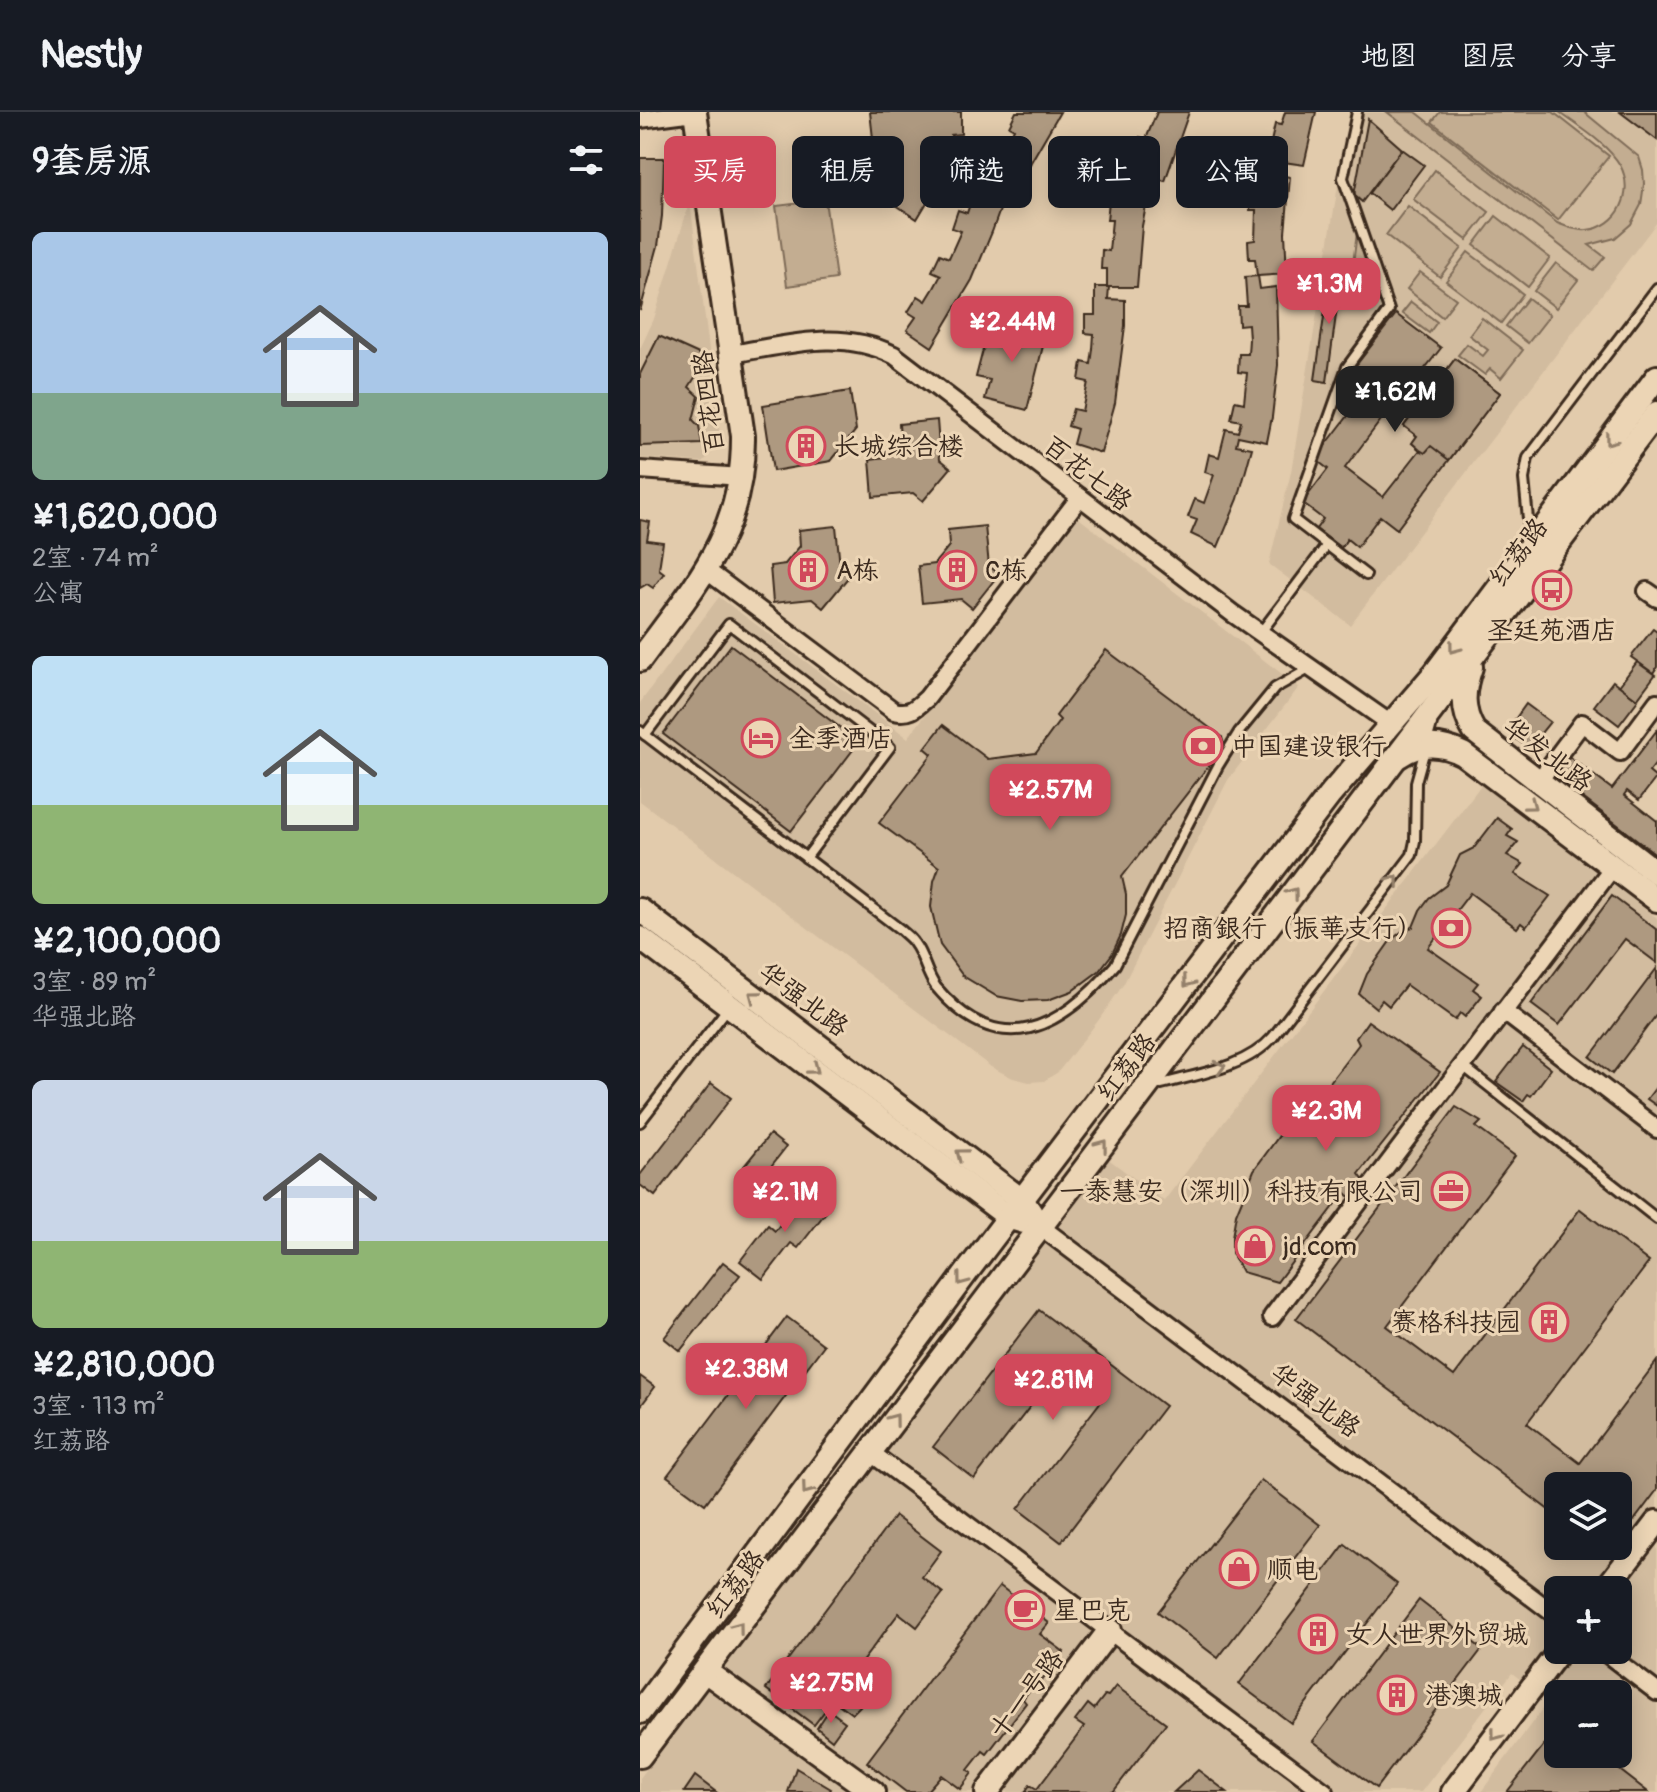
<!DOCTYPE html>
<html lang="zh">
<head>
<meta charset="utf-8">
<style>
  body { margin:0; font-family:Pangolin,"LXGW WenKai TC",sans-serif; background:#242831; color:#f1f3f6; height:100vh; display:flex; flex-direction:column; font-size:30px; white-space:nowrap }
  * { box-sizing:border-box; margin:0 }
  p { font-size:26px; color:#9ea1a6 }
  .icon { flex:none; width:44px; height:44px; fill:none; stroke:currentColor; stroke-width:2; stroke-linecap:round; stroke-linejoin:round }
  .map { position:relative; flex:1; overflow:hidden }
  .drawer { display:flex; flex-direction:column; background:#171b24; width:640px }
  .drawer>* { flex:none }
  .guide { position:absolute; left:24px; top:24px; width:760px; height:72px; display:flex; gap:16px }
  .controls { position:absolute; left:904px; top:1360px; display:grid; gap:16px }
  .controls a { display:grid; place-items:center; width:88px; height:88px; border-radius:12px; background:#171b24; box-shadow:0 4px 20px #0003; font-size:40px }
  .price { position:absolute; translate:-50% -68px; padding:0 18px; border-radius:16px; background:#d1495b; color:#fff; font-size:26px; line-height:52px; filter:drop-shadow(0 2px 4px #0008) }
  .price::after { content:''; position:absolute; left:50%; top:48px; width:24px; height:18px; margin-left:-12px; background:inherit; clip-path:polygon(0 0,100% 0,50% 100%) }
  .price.selected { background:#222; color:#fff }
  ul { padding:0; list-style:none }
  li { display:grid; align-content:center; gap:16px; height:424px; padding:0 32px }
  li span { display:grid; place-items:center; height:248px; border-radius:12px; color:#555 }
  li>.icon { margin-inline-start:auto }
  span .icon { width:144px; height:144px; fill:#fffc; stroke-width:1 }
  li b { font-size:34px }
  h2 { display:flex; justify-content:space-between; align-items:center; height:96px; padding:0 32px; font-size:34px }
  .tag { padding:0 28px; border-radius:12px; background:#171b24; box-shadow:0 4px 20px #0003; font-size:28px; line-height:72px }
  .tag.selected { background:#d1495b; color:#fff }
  header { display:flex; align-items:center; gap:48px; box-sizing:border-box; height:112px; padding:0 40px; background:#171b24; border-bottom:2px solid #363941 }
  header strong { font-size:38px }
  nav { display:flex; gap:44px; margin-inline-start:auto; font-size:28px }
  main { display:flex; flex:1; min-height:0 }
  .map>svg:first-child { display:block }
  .built { fill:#d2bc9f; fill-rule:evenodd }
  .garden { fill:#c3ad91; stroke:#7f6c58; stroke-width:2 }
  .building { fill:#ae9980; stroke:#3b2a1e; stroke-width:2 }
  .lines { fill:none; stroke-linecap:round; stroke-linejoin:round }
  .lane-casing { stroke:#3b2a1e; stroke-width:14 }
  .street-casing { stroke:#3b2a1e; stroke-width:22 }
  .secondary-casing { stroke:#3b2a1e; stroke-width:28 }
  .lane { stroke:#ecd5b5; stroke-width:8 }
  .street { stroke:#ecd5b5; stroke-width:16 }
  .secondary { stroke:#ecd5b5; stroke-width:22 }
  .oneway { stroke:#94806a }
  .labels { text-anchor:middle; stroke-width:6; stroke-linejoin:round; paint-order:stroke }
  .street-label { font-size:26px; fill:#3b2a1e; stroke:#ecd5b5 }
  .poi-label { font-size:26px; fill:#3b2a1e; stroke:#ecd5b5; text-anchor:start }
</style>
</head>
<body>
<header>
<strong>Nestly</strong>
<nav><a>地图</a><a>图层</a><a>分享</a></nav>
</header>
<main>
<section class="drawer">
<h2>9套房源<svg class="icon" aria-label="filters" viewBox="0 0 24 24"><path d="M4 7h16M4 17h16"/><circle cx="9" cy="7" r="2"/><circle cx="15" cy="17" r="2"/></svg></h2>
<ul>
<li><span style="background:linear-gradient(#a9c7e8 65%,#7fa58c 0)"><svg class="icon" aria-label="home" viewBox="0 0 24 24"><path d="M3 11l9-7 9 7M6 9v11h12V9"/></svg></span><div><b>¥1,620,000</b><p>2室 · 74 m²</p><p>公寓</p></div></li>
<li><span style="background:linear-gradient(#bfe0f5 60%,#8fb573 0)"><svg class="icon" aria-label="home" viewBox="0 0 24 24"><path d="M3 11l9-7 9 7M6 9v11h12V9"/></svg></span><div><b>¥2,100,000</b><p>3室 · 89 m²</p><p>华强北路</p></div></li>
<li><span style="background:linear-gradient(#c9d6e8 65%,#8fb573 0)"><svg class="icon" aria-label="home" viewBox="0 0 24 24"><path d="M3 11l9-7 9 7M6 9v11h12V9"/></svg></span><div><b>¥2,810,000</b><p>3室 · 113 m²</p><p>红荔路</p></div></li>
</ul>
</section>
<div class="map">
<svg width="1017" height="1680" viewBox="0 0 1017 1680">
  <rect width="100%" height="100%" fill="#e2cbac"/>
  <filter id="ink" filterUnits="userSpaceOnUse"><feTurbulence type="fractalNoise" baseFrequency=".0125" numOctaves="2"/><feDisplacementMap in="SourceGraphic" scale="16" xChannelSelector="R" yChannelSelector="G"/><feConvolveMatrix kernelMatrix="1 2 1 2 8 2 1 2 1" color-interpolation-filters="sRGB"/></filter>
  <g filter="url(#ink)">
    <!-- built -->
    <g class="built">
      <path d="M710,0H980L1017,28V110L710,513L629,452L651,360Z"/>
      <path d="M50,89L81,331L63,350L0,346V237L14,207Z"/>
      <path d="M436,404L659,575L588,668L483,873L458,909L418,960L404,969L389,970L373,966L351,955L0,689V591L79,485L268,626Z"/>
      <path d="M841,673L1017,806V1680H841L908,1589L872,1561L781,1680H0V1666L467,1046L524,1089ZM918,1374H978V1434H918ZM918,1478H978V1538H918ZM918,1582H978V1642H918Z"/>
    </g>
    <!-- garden -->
    <g class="garden">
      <path d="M747,0H776L917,111C927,115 937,119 947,118C979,115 995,80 980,53C967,31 939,15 919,0H944L999,45L1003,58L1004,72L1001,93L991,112L975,126L949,133L965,145L953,159Z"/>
      <path d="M800,0H913L969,44L918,108L792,10Z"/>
      <path d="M795,58L849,100L827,128L773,87Z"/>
      <path d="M185,88L196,167L147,174L136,94Z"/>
      <path d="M768,94L822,136L800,165L746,123Z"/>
      <path d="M856,104L910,146L888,175L834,133Z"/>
      <path d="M717,121L741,190L711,167Z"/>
      <path d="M828,140L883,182L861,211L806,169Z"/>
      <path d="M916,151L938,168L916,196L894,179Z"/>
      <path d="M780,160L816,187L802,205L767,177Z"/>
      <path d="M888,186L910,203L888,231L866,214Z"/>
      <path d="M771,190L797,210L789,221L762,201Z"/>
      <path d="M842,206L883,238L861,266L850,257L845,263L818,243L827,232L843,244L848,238L829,223Z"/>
    </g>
    <!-- building -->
    <g class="building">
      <path d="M230,0H321V22L311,23L312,40L296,42L299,62L287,63L289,87L277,107L253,91L247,46L234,35Z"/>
      <path d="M376,0H420L391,50L375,88L349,78L345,90L361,95L352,120L332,168L292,235L267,218L276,205L268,200L278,184L286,189L294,176L301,163L292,159L300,142L309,146L321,119L312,116L318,98L327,101L336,74L348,78L354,61L347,59L354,42L361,44L374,17L369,14Z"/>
      <path d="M517,0H549L525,69L497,62L494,75L509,79L502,114L497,175H469L468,187L485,188V214L475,291L461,341L433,332L437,317L428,314L433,297L442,299L448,270L439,268L442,250L451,252L453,237L454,222L445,221V203H455V175H467V157H461L462,138L469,139L472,108H467L469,89L476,90L484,57L497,60L501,45L494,42L500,25L506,27Z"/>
      <path d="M645,0H676L664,53L636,49L634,62L650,65L645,121L647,162L618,164L620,177L636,175L638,253L632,305L627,330L598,324L596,333L612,336L598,387L578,435L551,422L557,408L548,405L555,387L564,391L574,363L565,360L569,342L579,345L586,317L598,320L601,309L591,307L595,289L604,291L607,261L598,260L599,242H608L609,227L608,212L599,213L598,194H607L605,165L617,164L615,147H609L608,129L615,128L616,98H610V79H617L622,46L635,47L637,32L631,30L635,12L641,13Z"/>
      <path d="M980,0H1017V28Z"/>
      <path d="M728,7L762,37L722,90L714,83Z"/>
      <path d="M762,37L784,53L750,98L729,81Z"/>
      <path d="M0,46H24L22,104L18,134L0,199Z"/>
      <path d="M691,156L702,158L687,270L675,268Z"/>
      <path d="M756,202L801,236L765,282L745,266L733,282L750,296L705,356L743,385L780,338L772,331L777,324L764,314L815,247L860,281L757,417L740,404L717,435L707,427L701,436L676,417L683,407L662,391L688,357L675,347L721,287L707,276L712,269L707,265Z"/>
      <path d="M365,208L407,218L387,298L345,287L350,268L336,265L345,230L358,233Z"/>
      <path d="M19,224L61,243V256L49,275L59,284L53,308L59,314L62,332L0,334V262Z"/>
      <path d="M815,247L860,281L809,348L791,334L785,341L780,338L772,331L777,324L764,314Z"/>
      <path d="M210,279L216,318L191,349L133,359L123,293Z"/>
      <path d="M297,308L300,347L311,356L283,389L273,381L233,385L230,347L245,345L260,327L259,312Z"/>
      <path d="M0,408L10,410L7,428L23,430L19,457L24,461L13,476L7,472L0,476Z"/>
      <path d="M196,414L200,454L211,462L183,496L172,487L133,491L130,454L145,452L160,434L159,418Z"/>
      <path d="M345,414L349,454L359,462L332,496L321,487L282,491L278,454L294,452L309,434L308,418Z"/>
      <path d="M1013,517L1017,520V555L1013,561L991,545Z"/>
      <path d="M91,533L219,630L151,719L23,622Z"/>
      <path d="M466,538L582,625L584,634L482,765L486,782V803L481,823L472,842L459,859L432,879L408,888L382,889L356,884L323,864L300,833L291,795L294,769L299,755L239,711L292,642L285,636L303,613L348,647L396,641L420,608L416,604Z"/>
      <path d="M997,550L1015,563L997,587L979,574Z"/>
      <path d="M973,569L998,588L979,613L954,594Z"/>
      <path d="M886,592L910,610L889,636L872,624L868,617Z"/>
      <path d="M1017,618V650L1009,660L1016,666L999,688L987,679L984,683L1017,709V743L913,663L928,644L972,677Z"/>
      <path d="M857,706L872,717L867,724L878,730L867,743L883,752L875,762L910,784L886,815L881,811L877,816L830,781L788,836L838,871L833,877L842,884L825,905L820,901L815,908L766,873L749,894L742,888L736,896L719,882L727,862L751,828L764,818L773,815L780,798L789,786L806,773L820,743L834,736Z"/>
      <path d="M972,784L1017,818V851L985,827L919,913L891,892Z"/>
      <path d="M1017,856V902L972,962L950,945Z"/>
      <path d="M728,909L800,960L719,1062L724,1069L710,1085L705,1080L637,1170L602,1160L592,1141V1125L596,1102L614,1058L644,1017L651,1021L719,932L716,926Z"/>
      <path d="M883,935L911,957L891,984L888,982L883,989L856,970Z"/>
      <path d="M71,971L91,986L15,1084L0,1073V1063Z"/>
      <path d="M1017,974V994L1007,987Z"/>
      <path d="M816,995L841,1010L836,1015L875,1044L747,1214L814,1264L940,1097L1009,1150L887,1311L940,1351L1017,1249V1378L978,1430V1374H918V1405L656,1207Z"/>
      <path d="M130,1022L146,1035L117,1072L100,1059Z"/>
      <path d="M168,1077L190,1095L158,1136L151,1131L123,1167L100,1149L128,1113L135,1119Z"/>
      <path d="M83,1150L100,1163L40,1239L24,1226Z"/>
      <path d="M399,1198L525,1294L421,1430L378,1397L465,1284L423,1252L334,1367L293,1335Z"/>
      <path d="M147,1205L184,1233L65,1392L27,1364Z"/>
      <path d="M0,1264L15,1275L0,1295Z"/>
      <path d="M621,1368L680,1413L578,1546L518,1500Z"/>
      <path d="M255,1404L301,1439L282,1465L303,1481L277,1515L259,1501L218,1555L239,1570L222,1592L212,1602L193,1588L174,1613L126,1577Z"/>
      <path d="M705,1432L757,1472L651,1611L599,1572Z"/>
      <path d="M360,1474L409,1511L400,1522L424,1540L401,1570L398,1567L383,1587L386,1591L347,1642L343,1639L328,1658L332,1661L320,1677L301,1663L286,1680H266L227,1650Z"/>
      <path d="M779,1488L842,1537L736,1676L673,1629Z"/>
      <path d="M476,1574L526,1611L473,1680H385L390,1673L397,1677L444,1615L435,1609L448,1592L454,1597L465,1583L468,1584Z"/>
      <path d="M189,1598L205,1610L192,1628L177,1616Z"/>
      <path d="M918,1615V1642H959L1008,1680H867Z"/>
      <path d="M156,1656L191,1677L189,1680H148Z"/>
      <path d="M558,1658L587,1680H534Z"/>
      <path d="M55,1664L76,1680H44Z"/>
    </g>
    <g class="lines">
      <!-- lane casing -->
      <g class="lane-casing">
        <g id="lane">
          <path d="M717,0L703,66L749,198L707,255L653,407L726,463"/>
          <path d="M890,427L884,367L888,346L1017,176"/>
          <path d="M621,520L687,433"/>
          <path d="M0,619L261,818C265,822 271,826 274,831C284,844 286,862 296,875C360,951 422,916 475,853L578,654L599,620L635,576L669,557"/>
          <path d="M5,623L89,512L250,635L166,746"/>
          <path d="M823,954L1017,1107"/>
          <path d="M514,974C553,963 605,957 633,925L772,743L775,729L776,670L792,612"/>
          <path d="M0,1010L87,897"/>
        </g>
      </g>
      <!-- street casing -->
      <g class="street-casing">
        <g id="street">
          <path d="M0,7L55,0"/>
          <path d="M91,242C148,233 200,216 254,243L592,501L751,612"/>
          <path d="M0,358L102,365"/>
          <path d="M66,458L254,599C270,603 276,596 287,586L440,385"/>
          <path d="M1007,479L1017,486"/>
          <path d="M898,670L942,611L980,640L1017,590"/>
          <path d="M863,899L1017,1017"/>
          <path d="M401,1115L918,1505"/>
          <path d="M632,1205L973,755"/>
          <path d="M230,1340L685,1680"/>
          <path d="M962,1538L1017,1580"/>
        </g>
      </g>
      <!-- secondary casing -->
      <g class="secondary-casing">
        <g id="secondary">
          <path d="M0,548C55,473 104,422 103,324L55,0"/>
          <path d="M831,555C823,578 821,598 834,619L1017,761"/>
          <path d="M759,644C780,630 801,631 823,642L1017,788"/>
          <path d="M0,798L383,1089L391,1101"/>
          <path d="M0,826L370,1106L384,1110"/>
          <path d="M965,1478L1017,1410"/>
          <path d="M65,1559L233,1680"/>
          <path d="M0,1600L327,1160L689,684L795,561L1017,265"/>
          <path d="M0,1644L1017,301"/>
          <path d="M347,1680L470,1518"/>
          <path d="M813,1680L920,1538"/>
        </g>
      </g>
      <!-- lane -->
      <use href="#lane" class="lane"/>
      <!-- street -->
      <use href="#street" class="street"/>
      <!-- secondary -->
      <use href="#secondary" class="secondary"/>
    </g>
    <!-- one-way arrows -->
    <defs><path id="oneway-chevron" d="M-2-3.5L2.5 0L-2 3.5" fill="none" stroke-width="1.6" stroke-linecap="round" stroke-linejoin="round" transform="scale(2)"/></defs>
    <g class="oneway">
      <use href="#oneway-chevron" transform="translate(970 328) rotate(127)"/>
      <use href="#oneway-chevron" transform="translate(814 536) rotate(127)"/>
      <use href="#oneway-chevron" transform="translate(891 693) rotate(37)"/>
      <use href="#oneway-chevron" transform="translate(754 768) rotate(-53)"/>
      <use href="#oneway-chevron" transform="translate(653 781) rotate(-53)"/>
      <use href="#oneway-chevron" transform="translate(548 870) rotate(127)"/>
      <use href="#oneway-chevron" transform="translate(114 884) rotate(-143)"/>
      <use href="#oneway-chevron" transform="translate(580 955) rotate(-16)"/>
      <use href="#oneway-chevron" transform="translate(174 957) rotate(37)"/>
      <use href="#oneway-chevron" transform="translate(462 1033) rotate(-53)"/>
      <use href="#oneway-chevron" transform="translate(321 1042) rotate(-143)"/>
      <use href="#oneway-chevron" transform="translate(322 1168) rotate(127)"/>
      <use href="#oneway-chevron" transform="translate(254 1307) rotate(-53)"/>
      <use href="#oneway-chevron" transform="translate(167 1377) rotate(126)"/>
      <use href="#oneway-chevron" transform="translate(98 1515) rotate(-53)"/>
      <use href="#oneway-chevron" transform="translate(856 1623) rotate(127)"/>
    </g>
  </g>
  <!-- icons -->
  <defs>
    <g id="building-ring" transform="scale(2)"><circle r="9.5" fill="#ecd5b5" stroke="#d1495b" stroke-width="1.5"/><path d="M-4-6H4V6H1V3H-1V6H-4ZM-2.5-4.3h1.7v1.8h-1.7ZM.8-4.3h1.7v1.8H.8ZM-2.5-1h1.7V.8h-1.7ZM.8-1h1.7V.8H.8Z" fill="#d1495b"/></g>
    <g id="bus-ring" transform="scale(2)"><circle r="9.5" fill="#ecd5b5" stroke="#d1495b" stroke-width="1.5"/><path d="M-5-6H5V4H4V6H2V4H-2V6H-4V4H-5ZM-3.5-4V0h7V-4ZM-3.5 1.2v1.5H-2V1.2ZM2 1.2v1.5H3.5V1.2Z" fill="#d1495b"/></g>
    <g id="hotel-ring" transform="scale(2)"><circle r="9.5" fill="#ecd5b5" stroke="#d1495b" stroke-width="1.5"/><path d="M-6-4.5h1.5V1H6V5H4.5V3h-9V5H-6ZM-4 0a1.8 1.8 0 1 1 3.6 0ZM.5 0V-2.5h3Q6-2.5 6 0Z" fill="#d1495b"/></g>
    <g id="bank-ring" transform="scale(2)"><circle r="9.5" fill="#ecd5b5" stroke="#d1495b" stroke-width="1.5"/><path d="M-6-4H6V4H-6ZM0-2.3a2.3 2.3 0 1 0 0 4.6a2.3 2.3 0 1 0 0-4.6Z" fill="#d1495b"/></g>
    <g id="office-ring" transform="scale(2)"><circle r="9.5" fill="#ecd5b5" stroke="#d1495b" stroke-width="1.5"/><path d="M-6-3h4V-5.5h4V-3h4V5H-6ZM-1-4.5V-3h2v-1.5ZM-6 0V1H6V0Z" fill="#d1495b"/></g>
    <g id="shop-ring" transform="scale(2)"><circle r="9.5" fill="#ecd5b5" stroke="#d1495b" stroke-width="1.5"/><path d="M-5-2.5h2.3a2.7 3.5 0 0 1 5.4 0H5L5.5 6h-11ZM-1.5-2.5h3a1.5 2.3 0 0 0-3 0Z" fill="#d1495b"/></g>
    <g id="cafe-ring" transform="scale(2)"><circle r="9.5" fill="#ecd5b5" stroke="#d1495b" stroke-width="1.5"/><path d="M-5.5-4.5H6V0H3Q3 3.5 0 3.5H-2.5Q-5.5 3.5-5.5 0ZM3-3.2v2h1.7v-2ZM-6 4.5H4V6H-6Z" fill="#d1495b"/></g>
  </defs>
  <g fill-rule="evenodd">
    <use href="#building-ring" x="166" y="334"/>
    <use href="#building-ring" x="168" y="458"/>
    <use href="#building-ring" x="317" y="458"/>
    <use href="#bus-ring" x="912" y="478"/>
    <use href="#hotel-ring" x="121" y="626"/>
    <use href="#bank-ring" x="563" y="634"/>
    <use href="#bank-ring" x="811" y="816"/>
    <use href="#office-ring" x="811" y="1079"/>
    <use href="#shop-ring" x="615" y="1134"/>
    <use href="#building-ring" x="909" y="1210"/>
    <use href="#shop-ring" x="599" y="1457"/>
    <use href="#cafe-ring" x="385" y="1498"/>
    <use href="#building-ring" x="678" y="1522"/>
    <use href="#building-ring" x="757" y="1583"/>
  </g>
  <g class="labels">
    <!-- street labels -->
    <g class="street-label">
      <text transform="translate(68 290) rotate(-97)" y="9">百花四路</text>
      <text transform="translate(448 361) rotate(38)" y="9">百花七路</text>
      <text transform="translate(878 440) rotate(-53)" y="9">红荔路</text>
      <text transform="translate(908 642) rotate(37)" y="9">华发北路</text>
      <text transform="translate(164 887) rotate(37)" y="9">华强北路</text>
      <text transform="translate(486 955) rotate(-53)" y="9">红荔路</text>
      <text transform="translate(676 1288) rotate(37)" y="9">华强北路</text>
      <text transform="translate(95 1472) rotate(-53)" y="9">红荔路</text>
      <text transform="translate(386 1582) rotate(-53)" y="9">十一号路</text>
    </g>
    <!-- poi labels -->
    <g class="poi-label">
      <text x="194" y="343">长城综合楼</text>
      <text x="196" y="467">A栋</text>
      <text x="345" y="467">C栋</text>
      <text x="912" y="527" text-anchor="middle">圣廷苑酒店</text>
      <text x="149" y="635">全季酒店</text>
      <text x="591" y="643">中国建设银行</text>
      <text x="783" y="825" text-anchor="end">招商銀行（振華支行）</text>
      <text x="783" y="1088" text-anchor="end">一泰慧安（深圳）科技有限公司</text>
      <text x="643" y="1143">jd.com</text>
      <text x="881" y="1219" text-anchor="end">赛格科技园</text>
      <text x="627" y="1466">顺电</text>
      <text x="413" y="1507">星巴克</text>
      <text x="706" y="1531">女人世界外贸城</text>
      <text x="785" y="1592">港澳城</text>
    </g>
  </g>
</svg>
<div class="controls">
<a><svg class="icon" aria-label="layers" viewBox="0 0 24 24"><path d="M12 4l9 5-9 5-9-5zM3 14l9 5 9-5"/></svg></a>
<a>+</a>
<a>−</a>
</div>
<b class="price" style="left:689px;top:214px">¥1.3M</b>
<b class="price" style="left:372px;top:252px">¥2.44M</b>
<b class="price selected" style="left:755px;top:322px">¥1.62M</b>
<b class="price" style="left:410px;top:720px">¥2.57M</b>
<b class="price" style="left:686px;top:1041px">¥2.3M</b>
<b class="price" style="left:145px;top:1122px">¥2.1M</b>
<b class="price" style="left:106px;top:1299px">¥2.38M</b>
<b class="price" style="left:413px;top:1310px">¥2.81M</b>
<b class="price" style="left:191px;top:1613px">¥2.75M</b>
<div class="guide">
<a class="tag selected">买房</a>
<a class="tag">租房</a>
<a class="tag">筛选</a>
<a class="tag">新上</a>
<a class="tag">公寓</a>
</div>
</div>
</main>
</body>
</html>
